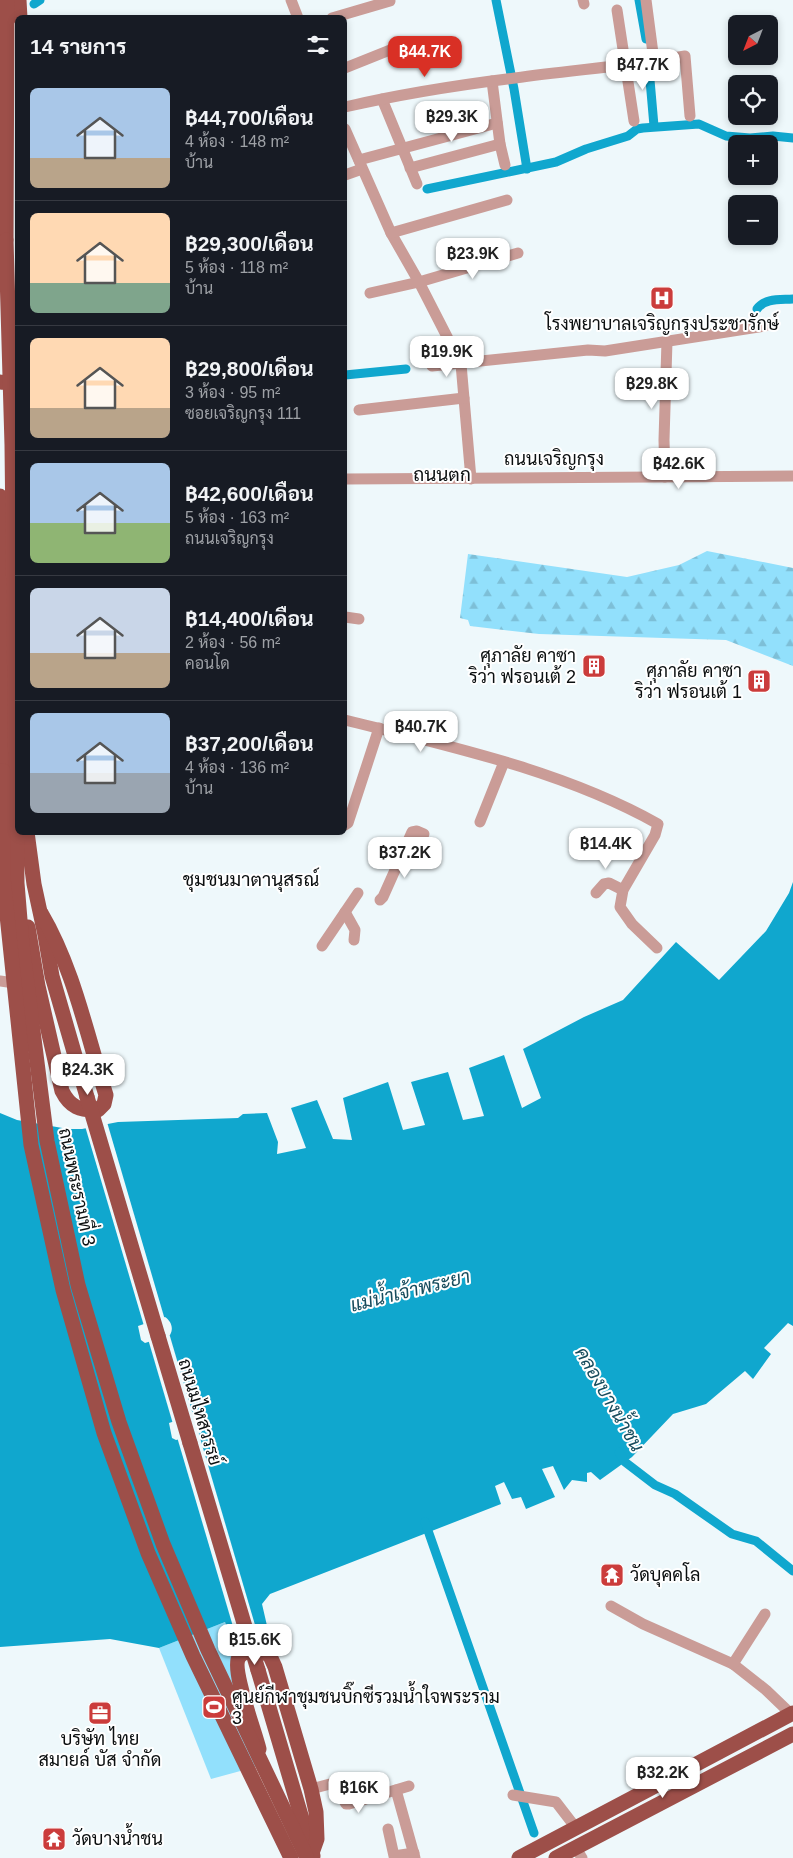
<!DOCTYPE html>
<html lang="th">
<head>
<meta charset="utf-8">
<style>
  body { margin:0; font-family:Helvetica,Sarabun,sans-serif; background:#242831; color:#f1f3f6; height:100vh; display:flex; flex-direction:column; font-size:19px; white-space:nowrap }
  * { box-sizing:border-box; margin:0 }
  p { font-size:16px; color:#9ea1a6 }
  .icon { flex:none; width:28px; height:28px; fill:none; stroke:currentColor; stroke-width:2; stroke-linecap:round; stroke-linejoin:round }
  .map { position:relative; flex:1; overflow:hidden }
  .sheet { position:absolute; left:15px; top:15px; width:332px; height:820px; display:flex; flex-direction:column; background:#171b24; border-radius:8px; box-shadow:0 2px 8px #0003 }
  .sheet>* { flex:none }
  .needle { width:32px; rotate:222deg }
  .fabs { position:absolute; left:728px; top:15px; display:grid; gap:10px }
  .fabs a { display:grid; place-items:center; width:50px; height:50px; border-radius:8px; background:#171b24; box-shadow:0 2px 8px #0003; font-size:25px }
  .price { position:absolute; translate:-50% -42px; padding:0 11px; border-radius:10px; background:#fff; color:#222; font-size:16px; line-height:32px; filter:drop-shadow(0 1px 2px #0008) }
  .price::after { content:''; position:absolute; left:50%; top:30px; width:15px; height:11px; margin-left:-8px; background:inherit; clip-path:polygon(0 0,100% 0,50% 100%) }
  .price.selected { background:#d93025; color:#fff }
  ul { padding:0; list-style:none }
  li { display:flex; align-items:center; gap:15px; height:125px; padding:0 15px }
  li+li { border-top:1px solid #363941 }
  li span { display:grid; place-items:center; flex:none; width:140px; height:100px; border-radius:8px; color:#555 }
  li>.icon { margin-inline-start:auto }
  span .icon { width:60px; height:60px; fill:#fffc; stroke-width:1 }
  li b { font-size:21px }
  h2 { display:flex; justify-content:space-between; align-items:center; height:60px; padding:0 15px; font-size:21px }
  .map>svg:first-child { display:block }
  .forest { fill:url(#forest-firs) }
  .garden { fill:#92e0fc }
  .water { fill:#10a7ce; fill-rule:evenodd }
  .pier { fill:#eef8fb }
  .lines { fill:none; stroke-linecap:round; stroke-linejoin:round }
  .canal { stroke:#10a7ce; stroke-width:9 }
  .minor { stroke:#ca9c97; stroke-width:11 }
  .major { stroke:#9d4f49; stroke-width:15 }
  .major-bridge { stroke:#9d4f49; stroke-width:15 }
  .labels { text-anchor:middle; stroke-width:4; stroke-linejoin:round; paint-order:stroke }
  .poi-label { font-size:18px; fill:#0b0f10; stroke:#fff; text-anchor:start }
  .street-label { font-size:18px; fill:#0b0f10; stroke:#fff }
  .neighbourhood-label { font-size:19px; fill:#0b0f10; stroke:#fff }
  .water-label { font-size:19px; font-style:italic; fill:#174c5d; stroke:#fff }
</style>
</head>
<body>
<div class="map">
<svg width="793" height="1858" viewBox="0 0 793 1858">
  <defs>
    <pattern id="forest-firs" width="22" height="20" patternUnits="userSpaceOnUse" patternTransform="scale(1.25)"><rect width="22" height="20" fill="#92e0fc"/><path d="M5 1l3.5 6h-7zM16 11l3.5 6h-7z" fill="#7dbfd7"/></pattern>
  </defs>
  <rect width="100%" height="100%" fill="#eef8fb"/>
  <!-- forest -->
  <path class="forest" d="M707,551L793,568V666L726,640L539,634L470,626L468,620L460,618L468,554L627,577L679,565Z"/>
  <!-- garden -->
  <path class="garden" d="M225,1622L231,1638L259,1766L211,1779L159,1648Z"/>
  <!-- water -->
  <path class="water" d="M793,882V1326L788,1323L764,1348L771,1354L753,1379L745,1371L706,1404L673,1414L632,1457L600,1480L591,1472L587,1473V1482L572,1480L564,1490L553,1466L542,1469L555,1497L526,1509L521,1497L512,1499L504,1482L495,1486L501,1504L270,1594L262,1604L268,1630L231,1638L225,1622L159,1648L110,1639L0,1647V1113L17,1120L68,1129H82L118,1122L238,1118L243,1114L267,1113L278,1142L277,1154L306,1148L291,1108L317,1100L333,1139L352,1140L343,1098L388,1082L403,1130L425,1125L411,1082L448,1072L463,1120L484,1116L469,1068L504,1055L522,1108L541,1098L523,1049L584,1017L623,1000L676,942L719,980L766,931L789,893ZM165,1317C171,1321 174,1328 170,1335L145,1343L141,1340L138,1326ZM196,1414C202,1419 205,1425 201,1433L176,1440L172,1438L169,1423Z"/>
  <!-- pier -->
  <g class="pier">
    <path d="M107,1122L165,1320L144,1326L85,1126Z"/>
    <path d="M169,1333L194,1418L173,1424L148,1339Z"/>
    <path d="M198,1431L258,1635L237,1640L177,1437Z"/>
  </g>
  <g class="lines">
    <!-- canal -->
    <g class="canal">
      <path d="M496,0L514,89L527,169"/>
      <path d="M639,0L646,39"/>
      <path d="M34,4L40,0"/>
      <path d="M648,57L654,126"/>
      <path d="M427,189L556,162L586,149L628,136L637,129L643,128L699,124L726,136L750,138L773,136L793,138"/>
      <path d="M757,309C765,298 780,300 793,299"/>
      <path d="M345,375L406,369"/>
      <path d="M619,1452L625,1462L655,1485L675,1494L732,1534L756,1541L793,1571"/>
      <path d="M425,1522L534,1833"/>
    </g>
    <!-- minor -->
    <g class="minor">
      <path d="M291,0L298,18"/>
      <path d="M583,0L584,4"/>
      <path d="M646,0L654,61"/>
      <path d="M617,10L634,121"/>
      <path d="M332,18L390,1"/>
      <path d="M345,68L410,42"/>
      <path d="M492,81L500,144L505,165"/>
      <path d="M382,99L417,184"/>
      <path d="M345,107C401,94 458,85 515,78C572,70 629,66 685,56L690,116"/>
      <path d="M345,129L391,233L419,282L461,364L471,479"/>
      <path d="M359,160L497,123"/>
      <path d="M410,168L500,144"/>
      <path d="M345,175L362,169"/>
      <path d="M391,233L507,200"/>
      <path d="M370,293L419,282L518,253"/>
      <path d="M432,366L588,350L605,351L765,326"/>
      <path d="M359,410L464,398"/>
      <path d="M665,477L664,440L667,341"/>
      <path d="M345,479L793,476"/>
      <path d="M345,617L359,619"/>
      <path d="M345,720C449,746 564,771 658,824L655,835L623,890L620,907L632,924L657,948"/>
      <path d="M480,822L504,762"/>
      <path d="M345,825L348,823L379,728"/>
      <path d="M375,848L400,858"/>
      <path d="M596,893L604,884L609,883L623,890"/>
      <path d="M380,900L383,897L412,832L417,831L424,834"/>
      <path d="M345,912L355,930L354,940"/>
      <path d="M322,946L358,893"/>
      <path d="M0,981L21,984"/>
      <path d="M611,1606L643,1624L733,1664L766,1690L791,1714"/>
      <path d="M733,1664L765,1614"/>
      <path d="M311,1789L334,1783L346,1804H349L409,1786"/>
      <path d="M396,1790L415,1858"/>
      <path d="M513,1795L556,1802L576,1828"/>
      <path d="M388,1829L394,1856L414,1853"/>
      <path d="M576,1848L582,1858"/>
    </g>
    <!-- major -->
    <g class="major">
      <path d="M19,0L20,18"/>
      <path d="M6,240L7,0"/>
      <path d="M0,382C9,384 14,377 18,369"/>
      <path d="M0,496L3,771"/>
      <path d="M27,832L34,884L45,935L52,976L87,1097"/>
      <path d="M28,927L38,986L62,1091C70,1107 80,1111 98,1110L104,1104L106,1095C87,1035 73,967 41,913"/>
      <path d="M158,1336L190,1443"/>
      <path d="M258,1670L313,1856"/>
      <path d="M259,1749C255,1732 231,1669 239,1657C243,1651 253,1651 260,1649L270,1656L275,1667L311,1789L316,1812L317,1839L312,1853"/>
      <path d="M519,1858L793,1713"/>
      <path d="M556,1858L793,1734"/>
    </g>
    <!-- major-bridge -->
    <g class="major-bridge">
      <path d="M6,240L12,445L17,883L22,944L47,1141L78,1285L119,1422L163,1544L208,1650L307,1858"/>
      <path d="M3,771V877L31,1145L63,1290L104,1433L148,1553L193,1656L291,1858"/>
      <path d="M87,1097L158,1336"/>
      <path d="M190,1443L258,1670"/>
    </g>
  </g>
  <!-- icons -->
  <defs>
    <g id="hospital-square" transform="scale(1.25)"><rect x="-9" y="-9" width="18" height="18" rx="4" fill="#cb3c3b" stroke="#fff"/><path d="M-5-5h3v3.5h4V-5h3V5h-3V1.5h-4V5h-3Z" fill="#fff"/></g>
    <g id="building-square" transform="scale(1.25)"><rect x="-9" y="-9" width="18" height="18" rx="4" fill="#cb3c3b" stroke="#fff"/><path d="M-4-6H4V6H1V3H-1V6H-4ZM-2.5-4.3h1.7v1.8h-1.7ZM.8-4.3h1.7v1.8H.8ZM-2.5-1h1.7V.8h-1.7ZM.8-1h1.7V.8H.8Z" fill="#fff"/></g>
    <g id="temple-square" transform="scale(1.25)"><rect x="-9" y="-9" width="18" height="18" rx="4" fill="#cb3c3b" stroke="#fff"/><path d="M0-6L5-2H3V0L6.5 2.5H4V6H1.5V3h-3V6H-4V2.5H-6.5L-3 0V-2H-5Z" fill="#fff"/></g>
    <g id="stadium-square" transform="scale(1.25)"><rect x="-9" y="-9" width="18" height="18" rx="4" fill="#cb3c3b" stroke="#fff"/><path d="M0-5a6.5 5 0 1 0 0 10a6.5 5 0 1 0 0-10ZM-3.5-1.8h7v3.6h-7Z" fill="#fff"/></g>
    <g id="office-square" transform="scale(1.25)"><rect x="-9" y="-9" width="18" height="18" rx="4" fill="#cb3c3b" stroke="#fff"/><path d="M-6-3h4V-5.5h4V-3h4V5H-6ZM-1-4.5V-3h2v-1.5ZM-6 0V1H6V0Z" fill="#fff"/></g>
  </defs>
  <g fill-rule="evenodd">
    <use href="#hospital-square" x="662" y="298"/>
    <use href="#building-square" x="594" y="666"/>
    <use href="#building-square" x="759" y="681"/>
    <use href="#temple-square" x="612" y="1575"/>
    <use href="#stadium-square" x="214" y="1707"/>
    <use href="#office-square" x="100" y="1713"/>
    <use href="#temple-square" x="54" y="1839"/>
  </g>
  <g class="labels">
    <!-- poi labels -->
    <g class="poi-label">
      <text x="662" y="330" text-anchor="middle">โรงพยาบาลเจริญกรุงประชารักษ์</text>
      <text x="576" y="662" text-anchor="end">ศุภาลัย คาซา<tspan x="576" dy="21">ริว่า ฟรอนเต้ 2</tspan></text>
      <text x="742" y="677" text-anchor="end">ศุภาลัย คาซา<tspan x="742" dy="21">ริว่า ฟรอนเต้ 1</tspan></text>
      <text x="630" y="1581">วัดบุคคโล</text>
      <text x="232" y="1703">ศูนย์กีฬาชุมชนบิ๊กซีรวมน้ำใจพระราม<tspan x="232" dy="21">3</tspan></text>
      <text x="100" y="1745" text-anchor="middle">บริษัท ไทย<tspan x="100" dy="21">สมายล์ บัส จำกัด</tspan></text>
      <text x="72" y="1845">วัดบางน้ำชน</text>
    </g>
    <!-- street labels -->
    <g class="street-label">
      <text x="554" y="465">ถนนเจริญกรุง</text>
      <text transform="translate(77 1187) rotate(78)" y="6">ถนนพระรามที่ 3</text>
      <text transform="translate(200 1412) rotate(73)" y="6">ถนนมไหสวรรย์</text>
    </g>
    <!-- neighbourhood labels -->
    <g class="neighbourhood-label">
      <text x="442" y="481">ถนนตก</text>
      <text x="251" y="886">ชุมชนมาตานุสรณ์</text>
    </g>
    <!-- water labels -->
    <g class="water-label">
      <text transform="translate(410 1290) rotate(-14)" y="7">แม่น้ำเจ้าพระยา</text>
      <text transform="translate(610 1399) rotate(60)" y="7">คลองบางน้ำชน</text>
    </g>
  </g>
</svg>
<div class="fabs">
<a><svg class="needle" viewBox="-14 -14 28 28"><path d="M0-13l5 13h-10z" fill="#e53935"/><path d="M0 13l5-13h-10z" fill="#9ea1a6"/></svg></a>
<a><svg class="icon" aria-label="locate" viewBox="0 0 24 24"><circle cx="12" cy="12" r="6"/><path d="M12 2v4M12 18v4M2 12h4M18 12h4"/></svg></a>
<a>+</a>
<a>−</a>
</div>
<b class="price selected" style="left:425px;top:78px">฿44.7K</b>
<b class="price" style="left:643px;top:91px">฿47.7K</b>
<b class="price" style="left:452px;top:143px">฿29.3K</b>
<b class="price" style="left:473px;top:280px">฿23.9K</b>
<b class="price" style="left:447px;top:378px">฿19.9K</b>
<b class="price" style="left:652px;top:410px">฿29.8K</b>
<b class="price" style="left:679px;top:490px">฿42.6K</b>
<b class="price" style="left:421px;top:753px">฿40.7K</b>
<b class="price" style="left:606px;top:870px">฿14.4K</b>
<b class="price" style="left:405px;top:879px">฿37.2K</b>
<b class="price" style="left:88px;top:1096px">฿24.3K</b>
<b class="price" style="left:255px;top:1666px">฿15.6K</b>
<b class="price" style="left:663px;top:1799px">฿32.2K</b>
<b class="price" style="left:359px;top:1814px">฿16K</b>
<section class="sheet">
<h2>14 รายการ<svg class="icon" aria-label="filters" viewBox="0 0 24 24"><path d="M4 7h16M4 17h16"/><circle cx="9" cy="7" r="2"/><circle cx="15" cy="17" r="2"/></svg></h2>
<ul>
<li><span style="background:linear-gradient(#a9c7e8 70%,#b9a48a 0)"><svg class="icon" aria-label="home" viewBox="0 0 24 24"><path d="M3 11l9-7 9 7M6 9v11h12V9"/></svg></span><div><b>฿44,700/เดือน</b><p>4 ห้อง · 148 m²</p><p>บ้าน</p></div></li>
<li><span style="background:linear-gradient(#ffd9b3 70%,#7fa58c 0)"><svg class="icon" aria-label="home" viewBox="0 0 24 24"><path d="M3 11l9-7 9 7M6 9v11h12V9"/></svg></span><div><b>฿29,300/เดือน</b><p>5 ห้อง · 118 m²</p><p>บ้าน</p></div></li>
<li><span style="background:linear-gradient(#ffd9b3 70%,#b9a48a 0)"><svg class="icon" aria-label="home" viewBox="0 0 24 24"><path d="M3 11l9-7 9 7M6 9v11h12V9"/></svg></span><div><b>฿29,800/เดือน</b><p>3 ห้อง · 95 m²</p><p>ซอยเจริญกรุง 111</p></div></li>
<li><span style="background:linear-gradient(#a9c7e8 60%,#8fb573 0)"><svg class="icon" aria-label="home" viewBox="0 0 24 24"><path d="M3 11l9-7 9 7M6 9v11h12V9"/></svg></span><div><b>฿42,600/เดือน</b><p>5 ห้อง · 163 m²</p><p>ถนนเจริญกรุง</p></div></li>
<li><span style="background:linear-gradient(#c9d6e8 65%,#b9a48a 0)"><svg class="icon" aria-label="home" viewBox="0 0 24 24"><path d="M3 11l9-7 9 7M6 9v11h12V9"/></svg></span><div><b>฿14,400/เดือน</b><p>2 ห้อง · 56 m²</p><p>คอนโด</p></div></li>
<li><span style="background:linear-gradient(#a9c7e8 60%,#9aa5b1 0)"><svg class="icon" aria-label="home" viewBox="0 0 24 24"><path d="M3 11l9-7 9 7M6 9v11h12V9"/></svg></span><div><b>฿37,200/เดือน</b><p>4 ห้อง · 136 m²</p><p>บ้าน</p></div></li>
</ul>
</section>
</div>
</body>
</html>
